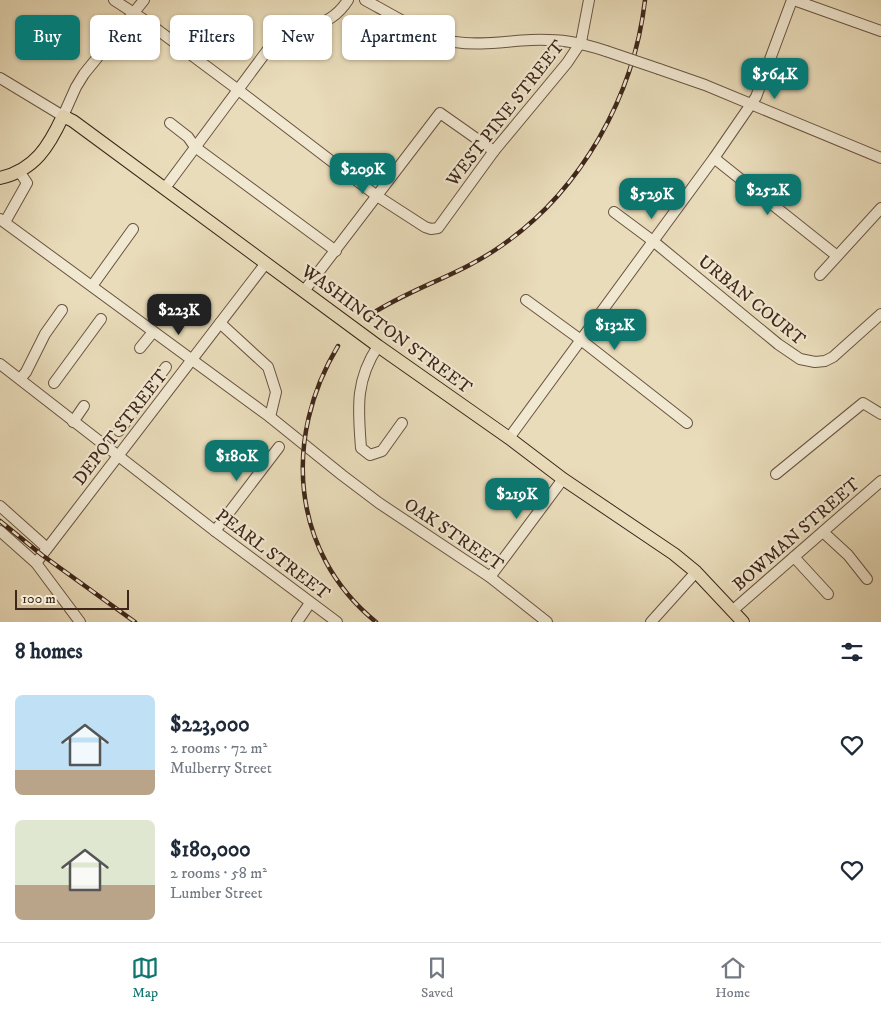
<!DOCTYPE html>
<html lang="en">
<head>
<meta charset="utf-8">
<style>
  body { margin:0; font-family:"IM FELL DW Pica",serif; background:#f2f2f3; color:#1f2937; height:100vh; display:flex; flex-direction:column; font-size:19px; white-space:nowrap }
  * { box-sizing:border-box; margin:0 }
  p { font-size:16px; color:#747a83 }
  .icon { flex:none; width:28px; height:28px; fill:none; stroke:currentColor; stroke-width:2; stroke-linecap:round; stroke-linejoin:round }
  .map { position:relative; height:622px; overflow:hidden }
  .sheet { display:flex; flex-direction:column; background:#fff; flex:1 }
  .sheet>* { flex:none }
  .guide { position:absolute; left:15px; top:15px; width:500px; height:45px; display:flex; gap:10px }
  .scale { position:absolute; left:15px; bottom:12px; width:114px; box-sizing:border-box; padding-left:5px; border:2px solid #3e261a; border-top:0; font-size:14px; line-height:18px; white-space:nowrap; color:#3e261a; -webkit-text-stroke:4px #f1e8d2; paint-order:stroke }
  .price { position:absolute; translate:-50% -42px; padding:0 11px; border-radius:10px; background:#0f766e; color:#fff; font-size:16px; line-height:32px; filter:drop-shadow(0 1px 2px #0008) }
  .price::after { content:''; position:absolute; left:50%; top:30px; width:15px; height:11px; margin-left:-8px; background:inherit; clip-path:polygon(0 0,100% 0,50% 100%) }
  .price.current { background:#222; color:#fff }
  ul { padding:0; list-style:none }
  li { display:flex; align-items:center; gap:15px; height:125px; padding:0 15px }
  li span { display:grid; place-items:center; flex:none; width:140px; height:100px; border-radius:8px; color:#555 }
  li>.icon { margin-inline-start:auto }
  span .icon { width:60px; height:60px; fill:#fffc; stroke-width:1 }
  li b { font-size:21px }
  h2 { display:flex; justify-content:space-between; align-items:center; height:60px; padding:0 15px; font-size:21px }
  .tag { padding:0 18px; border-radius:8px; background:#fff; box-shadow:0 1px 4px #0004; font-size:18px; line-height:45px }
  .tag.current { background:#0f766e; color:#fff }
  .menu { display:flex; justify-content:space-around; align-items:center; height:70px; border-top:1px solid #e0e1e3; background:#fff; font-size:14px; color:#747a83 }
  .menu a { display:grid; justify-items:center; gap:2px }
  .menu .current { color:#0f766e }
  .map>svg:first-child { display:block }
  .lines { fill:none; stroke-linecap:round; stroke-linejoin:round }
  .minor-casing { stroke:#695442; stroke-width:12 }
  .major-casing { stroke:#3e261a; stroke-width:14 }
  .minor { stroke:#f1e8d2; stroke-width:10 }
  .major { stroke:#e9dcba; stroke-width:12 }
  .rail-casing { stroke:#3e261a; stroke-width:4.5 }
  .rail { stroke:#f1e8d2; stroke-width:2.5; stroke-dasharray:8; stroke-linecap:butt }
  .minor-bridge-casing { stroke:#695442; stroke-width:12; stroke-linecap:butt }
  .minor-bridge { stroke:#f1e8d2; stroke-width:10 }
  .labels { text-anchor:middle; stroke-width:4.5; stroke-linejoin:round; paint-order:stroke }
  .street-label { font-size:18px; fill:#3e261a; stroke:#f1e8d2 }
</style>
</head>
<body>
<div class="map">
<svg width="881" height="622" viewBox="0 0 881 622">
  <rect width="100%" height="100%" fill="#e9dcba"/>
  <filter id="stains"><feTurbulence type="fractalNoise" baseFrequency=".004" numOctaves="4"/><feColorMatrix values="0 0 0 0 .2 0 0 0 0 .09 0 0 0 0 .02 0 0 0 .5 -.17"/></filter>
  <radialGradient id="worn" r=".72"><stop offset=".6" stop-color="#630" stop-opacity="0"/><stop offset="1" stop-color="#630" stop-opacity=".3"/></radialGradient>
  <g class="lines">
    <!-- minor casing -->
    <g class="minor-casing">
      <g id="minor">
        <path d="M114,0L143,19L237,89L377,196L425,227L431,229L438,228L494,151L567,63L581,42L589,0"/>
        <path d="M365,0C389,13 429,38 455,42C480,46 506,41 531,40C560,39 579,42 606,51"/>
        <path d="M794,0L881,31"/>
        <path d="M659,69L705,85L881,158"/>
        <path d="M0,78L63,116L76,87L84,74L144,0"/>
        <path d="M170,123L188,137L195,147L336,251"/>
        <path d="M714,158L837,256"/>
        <path d="M165,188L272,44C280,37 288,29 298,27C302,26 306,27 310,26C327,23 339,14 348,0"/>
        <path d="M614,212L653,241L778,344L800,359L815,362L825,361L833,357L881,314"/>
        <path d="M0,219L270,417L342,475L379,503L490,577L547,622"/>
        <path d="M5,222L27,183L19,171"/>
        <path d="M820,275L881,208"/>
        <path d="M92,286L133,229"/>
        <path d="M304,291L440,113L494,151"/>
        <path d="M526,300L581,340L687,423"/>
        <path d="M220,323L268,367L276,392L270,417"/>
        <path d="M378,346C355,381 358,408 361,448L370,455L382,451L402,423"/>
        <path d="M140,348L153,332"/>
        <path d="M0,364L215,531L337,622"/>
        <path d="M20,379L26,372L45,334L62,310"/>
        <path d="M54,383L101,319"/>
        <path d="M73,422L84,406"/>
        <path d="M119,431L166,367"/>
        <path d="M509,438L714,158L756,97L792,0"/>
        <path d="M776,474L863,403L881,414"/>
        <path d="M0,506L47,548"/>
        <path d="M0,531L36,563L80,622"/>
        <path d="M215,531L279,447"/>
        <path d="M823,532L848,555L867,579"/>
        <path d="M794,557L828,594"/>
        <path d="M36,563L266,263"/>
        <path d="M490,577L563,479"/>
        <path d="M732,611L881,481"/>
        <path d="M297,622L310,603"/>
        <path d="M651,622L696,572"/>
      </g>
    </g>
    <!-- major casing -->
    <g class="major-casing">
      <path id="major" d="M0,178C35,170 49,146 63,116L73,121L378,346L509,438L563,479L674,554L696,572L743,622"/>
    </g>
    <!-- minor -->
    <use href="#minor" class="minor"/>
    <!-- major -->
    <use href="#major" class="major"/>
    <!-- rail casing -->
    <g class="rail-casing">
      <g id="rail">
        <path d="M370,315C411,288 460,275 501,246C581,191 634,96 645,0"/>
        <path d="M338,346C283,437 290,552 376,622"/>
        <path d="M0,521L42,555L135,622"/>
      </g>
    </g>
    <!-- rail -->
    <use href="#rail" class="rail"/>
    <!-- minor-bridge casing -->
    <g class="minor-bridge-casing">
      <path id="minor-bridge" d="M606,51L659,69"/>
    </g>
    <!-- minor-bridge -->
    <use href="#minor-bridge" class="minor-bridge"/>
  </g>
  <g class="labels">
    <!-- street labels -->
    <g class="street-label">
      <text transform="translate(505 113) rotate(-52)" y="6">WEST PINE STREET</text>
      <text transform="translate(752 300) rotate(39)" y="6">URBAN COURT</text>
      <text transform="translate(387 329) rotate(36)" y="6">WASHINGTON STREET</text>
      <text transform="translate(120 427) rotate(-52)" y="6">DEPOT STREET</text>
      <text transform="translate(454 534) rotate(34)" y="6">OAK STREET</text>
      <text transform="translate(796 534) rotate(-41)" y="6">BOWMAN STREET</text>
      <text transform="translate(273 554) rotate(37)" y="6">PEARL STREET</text>
    </g>
  </g>
  <rect width="100%" height="100%" filter="url(#stains)"/>
  <rect width="100%" height="100%" fill="url(#worn)"/>
</svg>
<div class="scale">100 m</div>
<b class="price" style="left:775px;top:100px">$564K</b>
<b class="price" style="left:363px;top:195px">$209K</b>
<b class="price" style="left:768px;top:216px">$252K</b>
<b class="price" style="left:652px;top:220px">$529K</b>
<b class="price current" style="left:179px;top:336px">$223K</b>
<b class="price" style="left:615px;top:351px">$132K</b>
<b class="price" style="left:237px;top:482px">$180K</b>
<b class="price" style="left:517px;top:520px">$219K</b>
<div class="guide">
<a class="tag current">Buy</a>
<a class="tag">Rent</a>
<a class="tag">Filters</a>
<a class="tag">New</a>
<a class="tag">Apartment</a>
</div>
</div>
<section class="sheet">
<h2>8 homes<svg class="icon" aria-label="filters" viewBox="0 0 24 24"><path d="M4 7h16M4 17h16"/><circle cx="9" cy="7" r="2"/><circle cx="15" cy="17" r="2"/></svg></h2>
<ul>
<li><span style="background:linear-gradient(#bfe0f5 75%,#b9a48a 0)"><svg class="icon" aria-label="home" viewBox="0 0 24 24"><path d="M3 11l9-7 9 7M6 9v11h12V9"/></svg></span><div><b>$223,000</b><p>2 rooms · 72 m²</p><p>Mulberry Street</p></div><svg class="icon" aria-label="heart" viewBox="0 0 24 24"><path d="M12 20l-8-8c-3-5 5-10 8-4 3-6 11-1 8 4z"/></svg></li>
<li><span style="background:linear-gradient(#dfe7d0 65%,#b9a48a 0)"><svg class="icon" aria-label="home" viewBox="0 0 24 24"><path d="M3 11l9-7 9 7M6 9v11h12V9"/></svg></span><div><b>$180,000</b><p>2 rooms · 58 m²</p><p>Lumber Street</p></div><svg class="icon" aria-label="heart" viewBox="0 0 24 24"><path d="M12 20l-8-8c-3-5 5-10 8-4 3-6 11-1 8 4z"/></svg></li>
</ul>
</section>
<nav class="menu">
<a class="current"><svg class="icon" aria-label="map" viewBox="0 0 24 24"><path d="M3 6l6-2 6 2 6-2v14l-6 2-6-2-6 2zM9 4v14M15 6v14"/></svg>Map</a>
<a><svg class="icon" aria-label="saved" viewBox="0 0 24 24"><path d="M7 4h10v16l-5-4-5 4z"/></svg>Saved</a>
<a><svg class="icon" aria-label="home" viewBox="0 0 24 24"><path d="M3 11l9-7 9 7M6 9v11h12V9"/></svg>Home</a>
</nav>
</body>
</html>
